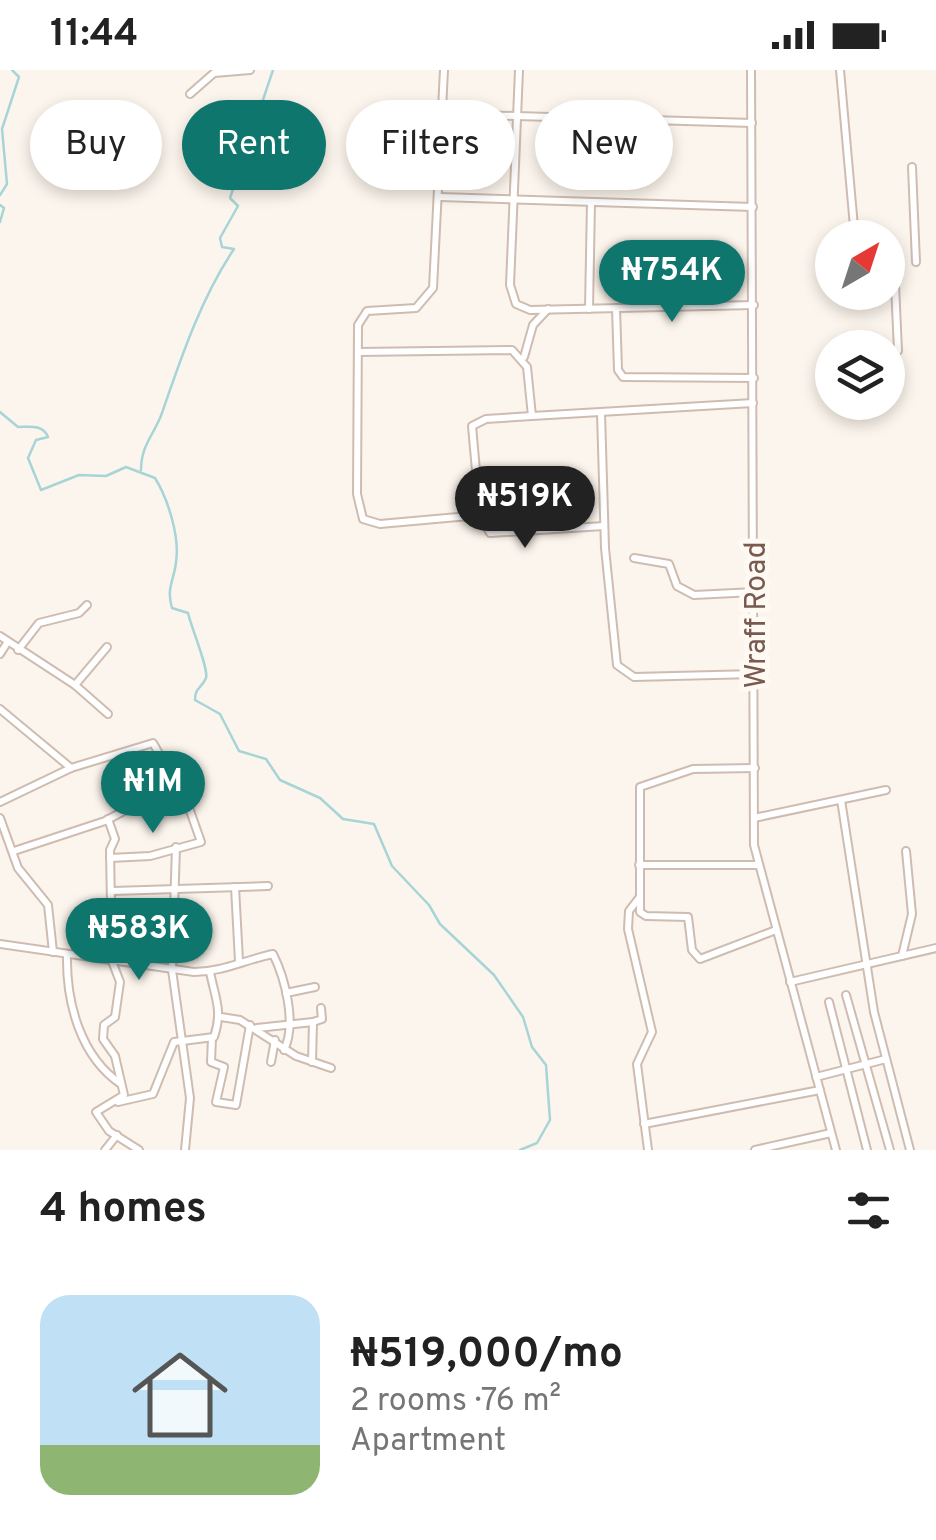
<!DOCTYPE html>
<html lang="en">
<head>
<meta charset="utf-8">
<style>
  body { margin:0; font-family:Overpass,sans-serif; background:#f2f2f2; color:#222; height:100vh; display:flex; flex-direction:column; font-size:38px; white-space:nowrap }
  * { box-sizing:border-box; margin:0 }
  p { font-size:32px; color:#767676 }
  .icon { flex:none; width:55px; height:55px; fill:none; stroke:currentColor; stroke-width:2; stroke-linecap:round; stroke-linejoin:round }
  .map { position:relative; height:1080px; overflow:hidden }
  .side { display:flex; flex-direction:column; background:#fff; flex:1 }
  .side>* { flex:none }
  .hud { position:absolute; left:30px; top:30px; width:878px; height:90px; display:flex; gap:20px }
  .needle { width:65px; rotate:39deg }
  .fabs { position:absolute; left:815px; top:150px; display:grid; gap:20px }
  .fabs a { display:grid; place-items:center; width:90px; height:90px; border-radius:50%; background:#fff; box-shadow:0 5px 15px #0003; font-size:50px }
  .price { position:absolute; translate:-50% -85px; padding:0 22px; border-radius:35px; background:#0f766e; color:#fff; font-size:32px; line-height:65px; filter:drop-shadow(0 2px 5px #0008) }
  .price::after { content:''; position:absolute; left:50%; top:60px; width:30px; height:22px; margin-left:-15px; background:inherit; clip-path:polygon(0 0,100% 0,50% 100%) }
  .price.current { background:#222; color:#fff }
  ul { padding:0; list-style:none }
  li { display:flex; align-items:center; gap:30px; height:250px; padding:0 40px }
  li+li { border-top:2px solid #e0e0e0 }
  li span { display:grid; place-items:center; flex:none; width:280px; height:200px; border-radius:30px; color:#555 }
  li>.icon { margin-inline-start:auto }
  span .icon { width:120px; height:120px; fill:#fffc; stroke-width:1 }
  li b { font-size:42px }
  h2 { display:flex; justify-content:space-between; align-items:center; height:120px; padding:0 40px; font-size:42px }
  .chip { padding:0 35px; border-radius:45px; background:#fff; box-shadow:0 5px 15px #0003; font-size:35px; line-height:90px }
  .chip.current { background:#0f766e; color:#fff }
  .status { display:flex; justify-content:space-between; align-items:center; height:70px; padding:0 50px; background:#fff; direction:ltr }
  .status svg { height:28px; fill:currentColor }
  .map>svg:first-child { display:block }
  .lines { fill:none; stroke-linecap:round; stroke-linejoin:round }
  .stream { stroke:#a7d4d7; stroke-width:2.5 }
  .street-casing { stroke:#cfbcb1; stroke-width:10 }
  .street { stroke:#fff; stroke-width:6 }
  .labels { text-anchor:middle; stroke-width:10; stroke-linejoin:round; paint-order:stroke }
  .street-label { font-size:30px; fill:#785a4f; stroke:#fef9f3 }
</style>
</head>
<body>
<div class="status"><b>11:44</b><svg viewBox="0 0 49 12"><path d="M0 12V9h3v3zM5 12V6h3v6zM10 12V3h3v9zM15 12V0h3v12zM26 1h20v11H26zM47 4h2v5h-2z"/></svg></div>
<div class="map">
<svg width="936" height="1080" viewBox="0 0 936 1080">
  <rect width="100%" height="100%" fill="#fcf5ed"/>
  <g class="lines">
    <!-- stream -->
    <g class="stream">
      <path d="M0,125L7,114L2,59L19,7L12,0"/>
      <path d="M0,135L4,138L0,152"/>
      <path d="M0,342L18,357C30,357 43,354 48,367L36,370L28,388L41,420L79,405L106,406L126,397L155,408C168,429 180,467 176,492C174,511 166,518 172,538L188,543C191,557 209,599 206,608C202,618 195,617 195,630L220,644L239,681L266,689L280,710L320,728L343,749L374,754L392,796L429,835L440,854L494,905L523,947L532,977L546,995L550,1050L537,1073L520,1080"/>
      <path d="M141,400C141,375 154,365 162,343C181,288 201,228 234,179L222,177L220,168L238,136L230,128L273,0"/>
    </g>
    <!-- street casing -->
    <g class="street-casing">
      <g id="street">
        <path d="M444,0L433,218L416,238L367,241L358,255L357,424L363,449L380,454L480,445L472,356L486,349L532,346"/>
        <path d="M519,0L510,215L516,234L530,240L754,235"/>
        <path d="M751,0L754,775L836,1080"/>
        <path d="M840,0L855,168"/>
        <path d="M190,24L214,3L250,0"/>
        <path d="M445,44L752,53"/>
        <path d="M912,97L916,192"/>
        <path d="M440,127L753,137"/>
        <path d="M894,192L898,281"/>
        <path d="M616,238L618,300L623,307L754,308"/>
        <path d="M589,239L591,132"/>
        <path d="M358,282L512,280L527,297L532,346L753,333"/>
        <path d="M524,287L533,255L548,239"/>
        <path d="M601,343L605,478L617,595L634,607L755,604"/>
        <path d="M480,445L490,463L604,456"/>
        <path d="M634,488L669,494L677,516L694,525L755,522"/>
        <path d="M0,566L75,615L108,644"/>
        <path d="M18,580L39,553L79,543L87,535"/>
        <path d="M0,584L7,573"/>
        <path d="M75,615L107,577"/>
        <path d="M0,639L71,698"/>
        <path d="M755,698L693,699L640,717V842L646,846L688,847L692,880L700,889L776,860"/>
        <path d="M841,730L874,942L910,1080"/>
        <path d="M0,732L71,698L153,673L188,735L201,772L150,786L110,788"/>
        <path d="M0,748L18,798L48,835L53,882"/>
        <path d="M754,748L886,720"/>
        <path d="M108,749L115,769L110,780L112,891L120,912L115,947L104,955L103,969L115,986L124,1025L96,1042L109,1061L139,1080"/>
        <path d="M176,777L172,900L190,1028L185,1080"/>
        <path d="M14,781L105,751L175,714"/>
        <path d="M639,795H758"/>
        <path d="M235,817L239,891"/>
        <path d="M113,821L268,816"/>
        <path d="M639,828L629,841L628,859L652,962L637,994L648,1080"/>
        <path d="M113,847L174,850"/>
        <path d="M0,874L194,902C223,902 244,890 273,884C285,908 297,954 284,980"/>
        <path d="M67,884C66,934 81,987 121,1014"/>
        <path d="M902,886L912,844L906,781"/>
        <path d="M790,912L936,878"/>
        <path d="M286,923L315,917"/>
        <path d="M846,925L890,1080"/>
        <path d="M829,932L867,1080"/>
        <path d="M221,947L240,950L296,986L331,998"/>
        <path d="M313,952L322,949L321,938"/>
        <path d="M257,958L313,952L312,992"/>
        <path d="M212,968L211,992L224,997L216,1032L236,1035L250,955"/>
        <path d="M271,992L275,970"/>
        <path d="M816,1007L886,989"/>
        <path d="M118,1032L153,1024L174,972L214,967C223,940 215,928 210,902"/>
        <path d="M644,1054L820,1020"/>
        <path d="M105,1080L117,1065"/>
        <path d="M755,1080L831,1063"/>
      </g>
    </g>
    <!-- street -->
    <use href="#street" class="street"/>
  </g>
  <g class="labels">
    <!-- street labels -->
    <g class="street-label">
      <text transform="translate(755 545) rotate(-90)" y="10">Wraff Road</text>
    </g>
  </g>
</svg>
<div class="fabs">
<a><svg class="needle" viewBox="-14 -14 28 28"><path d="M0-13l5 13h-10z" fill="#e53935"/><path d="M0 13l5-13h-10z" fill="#767676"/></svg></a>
<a><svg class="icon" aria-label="layers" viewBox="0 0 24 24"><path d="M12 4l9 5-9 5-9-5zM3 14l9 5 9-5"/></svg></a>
</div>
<b class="price" style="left:672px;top:255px">₦754K</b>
<b class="price current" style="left:525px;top:481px">₦519K</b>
<b class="price" style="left:153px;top:766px">₦1M</b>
<b class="price" style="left:139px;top:913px">₦583K</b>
<div class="hud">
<a class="chip">Buy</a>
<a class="chip current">Rent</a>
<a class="chip">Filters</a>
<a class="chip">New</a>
</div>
</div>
<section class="side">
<h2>4 homes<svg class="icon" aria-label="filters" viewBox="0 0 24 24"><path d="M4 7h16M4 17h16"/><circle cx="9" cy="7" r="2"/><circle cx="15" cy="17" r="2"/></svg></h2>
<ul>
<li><span style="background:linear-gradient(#bfe0f5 75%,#8fb573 0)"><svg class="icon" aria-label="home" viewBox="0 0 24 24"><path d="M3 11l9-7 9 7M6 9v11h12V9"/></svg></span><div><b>₦519,000/mo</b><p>2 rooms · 76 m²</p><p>Apartment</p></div></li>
</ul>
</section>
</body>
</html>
